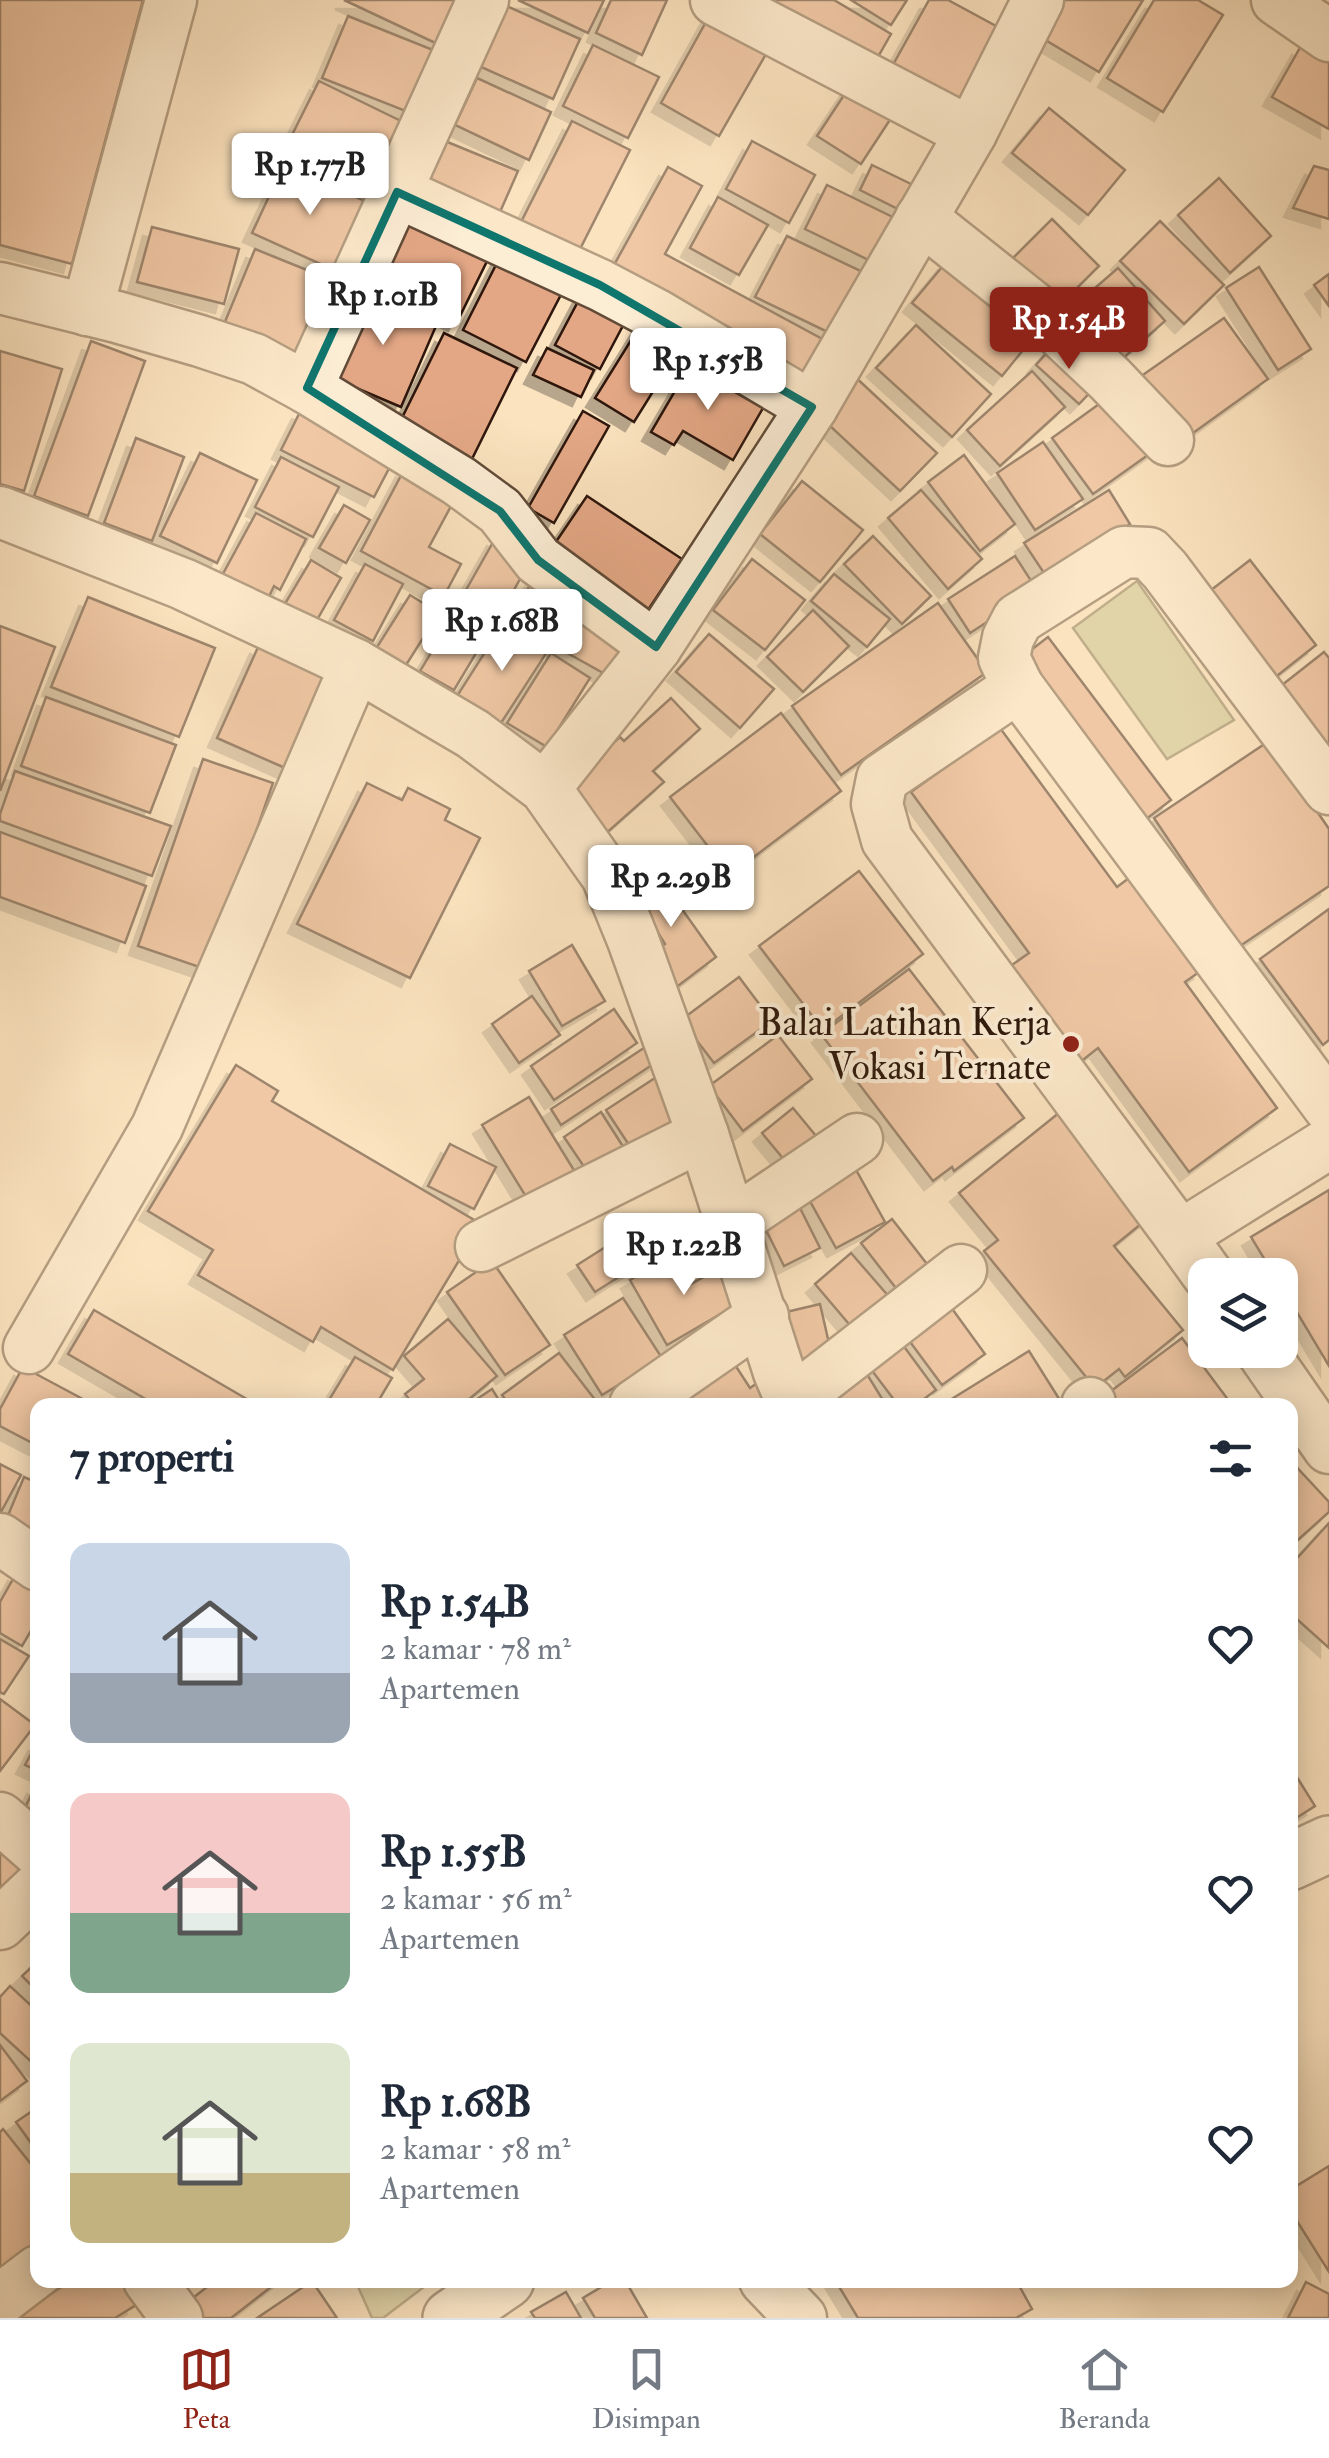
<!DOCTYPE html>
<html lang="id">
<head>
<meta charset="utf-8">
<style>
  body { margin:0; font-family:"IM FELL Double Pica",serif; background:#f2f2f3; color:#1f2937; height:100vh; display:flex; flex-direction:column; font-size:38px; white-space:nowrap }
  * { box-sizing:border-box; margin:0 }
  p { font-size:32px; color:#747a83 }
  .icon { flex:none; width:55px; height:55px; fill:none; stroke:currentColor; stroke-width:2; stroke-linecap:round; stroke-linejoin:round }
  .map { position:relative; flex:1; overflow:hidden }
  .sheet { position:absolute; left:30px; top:1398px; width:1268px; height:890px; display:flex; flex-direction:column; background:#fff; border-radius:20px; box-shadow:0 5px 25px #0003 }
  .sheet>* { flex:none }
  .controls { position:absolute; left:1188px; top:1258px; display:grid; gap:20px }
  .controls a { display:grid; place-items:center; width:110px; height:110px; border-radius:20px; background:#fff; box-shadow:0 5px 25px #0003; font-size:50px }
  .price { position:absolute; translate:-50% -85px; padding:0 22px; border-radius:10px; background:#fff; color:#222; font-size:32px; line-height:65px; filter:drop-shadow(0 2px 5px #0008) }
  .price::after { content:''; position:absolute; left:50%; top:60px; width:30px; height:22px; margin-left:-15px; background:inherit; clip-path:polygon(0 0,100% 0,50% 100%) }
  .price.on { background:#8f2418; color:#fff }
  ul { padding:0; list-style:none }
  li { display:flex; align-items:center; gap:30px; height:250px; padding:0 40px }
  li span { display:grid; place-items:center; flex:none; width:280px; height:200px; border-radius:20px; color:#555 }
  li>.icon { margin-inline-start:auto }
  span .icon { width:120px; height:120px; fill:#fffc; stroke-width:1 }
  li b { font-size:42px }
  h2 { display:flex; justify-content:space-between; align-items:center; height:120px; padding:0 40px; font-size:42px }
  .tabs { display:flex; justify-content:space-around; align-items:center; height:140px; border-top:2px solid #e0e1e3; background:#fff; font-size:28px; color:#747a83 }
  .tabs a { display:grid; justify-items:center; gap:5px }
  .tabs .on { color:#8f2418 }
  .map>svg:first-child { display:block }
  .green { fill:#c4c28e; stroke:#796d4c; stroke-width:2.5 }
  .building { fill:#e3a785; stroke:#2e180b; stroke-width:2.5; filter:url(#shadow) }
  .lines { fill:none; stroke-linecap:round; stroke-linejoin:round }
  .minor-casing { stroke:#614b38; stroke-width:55 }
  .tertiary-casing { stroke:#614b38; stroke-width:60 }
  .minor { stroke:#fcedd5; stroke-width:50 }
  .tertiary { stroke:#fcedd5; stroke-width:55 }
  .marked { fill:none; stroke:#0f766e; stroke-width:8; stroke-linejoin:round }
  .poi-dot { fill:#8f2418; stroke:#fcedd5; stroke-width:4 }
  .labels { text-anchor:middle; stroke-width:8; stroke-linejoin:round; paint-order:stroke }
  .poi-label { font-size:38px; fill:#2e180b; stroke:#fcedd5; text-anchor:end }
</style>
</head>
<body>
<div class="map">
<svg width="1329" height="2318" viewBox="0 0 1329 2318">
  <defs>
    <filter id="shadow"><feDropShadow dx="-9" dy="9" stdDeviation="0" flood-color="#0004"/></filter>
  </defs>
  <rect width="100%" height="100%" fill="#fbe3bf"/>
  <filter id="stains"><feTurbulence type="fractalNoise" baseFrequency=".002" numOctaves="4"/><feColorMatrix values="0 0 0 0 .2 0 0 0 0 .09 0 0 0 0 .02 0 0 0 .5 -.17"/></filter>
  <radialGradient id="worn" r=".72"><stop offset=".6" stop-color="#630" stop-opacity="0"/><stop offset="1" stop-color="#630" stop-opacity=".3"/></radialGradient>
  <!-- green -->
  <g class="green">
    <path d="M1137,581L1234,720L1167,759L1073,628Z"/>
    <path d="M355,2280H433L383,2318H372Z"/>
  </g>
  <!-- building -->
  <g class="building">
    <path d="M0,0H143L72,264L0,245Z"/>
    <path d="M344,0H469L446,48Z"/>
    <path d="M493,0L580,39L553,99L461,58Z"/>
    <path d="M518,0H604L588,33Z"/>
    <path d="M611,0H667L642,55L596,33Z"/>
    <path d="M765,0H834L891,34L866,78Z"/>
    <path d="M851,0H907L891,25Z"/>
    <path d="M929,0H948L1007,32L957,121L884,81Z"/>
    <path d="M1045,0H1143L1099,72L1027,29Z"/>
    <path d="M1154,0H1198L1223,15L1163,112L1107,78Z"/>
    <path d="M711,13L770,47L719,136L661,103Z"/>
    <path d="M348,16L433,50L408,112L322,78Z"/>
    <path d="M593,45L659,77L628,138L563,106Z"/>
    <path d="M1301,46L1329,62V129L1272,97Z"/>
    <path d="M477,78L551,112L529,160L455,125Z"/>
    <path d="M854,80L897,109L861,164L817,136Z"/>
    <path d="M319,81L405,123L369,195L283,153Z"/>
    <path d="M1049,108L1125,170L1088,215L1012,153Z"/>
    <path d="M572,121L630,150L572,265L514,236Z"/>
    <path d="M445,141L518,171L493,228L421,197Z"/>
    <path d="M752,141L815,175L789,223L726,189Z"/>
    <path d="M284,164L367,202L336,271L252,233Z"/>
    <path d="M872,165L913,185L900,210L860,190Z"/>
    <path d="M1314,166L1329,170V219L1293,208Z"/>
    <path d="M668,167L702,186L665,254L826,341L802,384L608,276Z"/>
    <path d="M1219,178L1271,236L1230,273L1178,215Z"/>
    <path d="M827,185L905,223L883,267L805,229Z"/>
    <path d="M718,197L768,225L739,275L690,248Z"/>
    <path d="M405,207L493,249L457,322L370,280Z"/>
    <path d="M1052,219L1099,266L1047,318L999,272Z"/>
    <path d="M1160,221L1224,285L1184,324L1120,261Z"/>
    <path d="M152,227L239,249L224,304L137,282Z"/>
    <path d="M787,236L865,273L834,335L755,297Z"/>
    <path d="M255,249L334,281L301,360L222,329Z"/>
    <path d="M503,251L567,283L526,362L463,330Z"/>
    <path d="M947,261L1036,334L1002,376L912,303Z"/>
    <path d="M1259,267L1311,349L1278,370L1226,288Z"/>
    <path d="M1118,268L1165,321L1112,368L1065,314Z"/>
    <path d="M1329,274V306L1314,285Z"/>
    <path d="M366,288L439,319L401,407L328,376Z"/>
    <path d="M582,294L627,318L600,369L555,345Z"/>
    <path d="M1224,318L1268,379L1175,446L1130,384Z"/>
    <path d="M643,321L682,345L634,422L595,398Z"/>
    <path d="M916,325L991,394L952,437L876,368Z"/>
    <path d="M444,333L517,368L466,471L393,436Z"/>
    <path d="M1059,339L1103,379L1079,404L1036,365Z"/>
    <path d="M91,341L145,361L88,516L34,496Z"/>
    <path d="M547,348L594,370L581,397L533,375Z"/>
    <path d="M0,351L62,369L24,491L0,484Z"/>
    <path d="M693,360L719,376L716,381L763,408L733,460L683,431L674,445L651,432Z"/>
    <path d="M1032,371L1065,407L1000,466L967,430Z"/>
    <path d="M852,374L937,453L900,491L816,413Z"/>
    <path d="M1113,394L1155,450L1093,494L1052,438Z"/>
    <path d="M301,410L395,457L374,497L281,450Z"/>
    <path d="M583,411L609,426L554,523L528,508Z"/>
    <path d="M136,438L184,457L152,541L104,523Z"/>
    <path d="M1043,442L1083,499L1035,530L997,473Z"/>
    <path d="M200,453L257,480L217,563L160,536Z"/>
    <path d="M964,455L1015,524L980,551L928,482Z"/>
    <path d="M281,457L339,487L313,537L255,507Z"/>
    <path d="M405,468L457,495L429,547L461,564L444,596L361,551Z"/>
    <path d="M802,481L863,530L820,582L760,534Z"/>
    <path d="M921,490L982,559L948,589L888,518Z"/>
    <path d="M1109,490L1130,524L1046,576L1024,543Z"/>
    <path d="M587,496L682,559L640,622L545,558Z"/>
    <path d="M344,505L370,520L346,563L319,548Z"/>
    <path d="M256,513L306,539L280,590L274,586L264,607L218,583Z"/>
    <path d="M873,536L931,596L902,624L844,564Z"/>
    <path d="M496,537L532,557L503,610L466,590Z"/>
    <path d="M1015,556L1037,590L970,633L948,599Z"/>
    <path d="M752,559L805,600L765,650L713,610Z"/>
    <path d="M311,560L341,578L314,625L283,607Z"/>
    <path d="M1250,560L1316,645L1273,679L1206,594Z"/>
    <path d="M365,564L403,584L373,641L334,620Z"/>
    <path d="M834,574L890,619L867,647L811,601Z"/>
    <path d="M534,578L638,636L614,679L510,621Z"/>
    <path d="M410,595L439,613L406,665L377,647Z"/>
    <path d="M88,597L215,648L179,737L51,687Z"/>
    <path d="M463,600L496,620L454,690L420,671Z"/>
    <path d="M938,603L987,672L841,775L792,706Z"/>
    <path d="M813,610L849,646L803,692L767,657Z"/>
    <path d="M503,624L547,652L501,723L457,696Z"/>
    <path d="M0,626L55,647L0,791Z"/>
    <path d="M709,634L774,689L740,728L676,672Z"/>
    <path d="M1048,637L1171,800L1145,820L1022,657Z"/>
    <path d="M259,645L334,678L292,771L217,738Z"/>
    <path d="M1324,652L1329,658V753L1277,689Z"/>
    <path d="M551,653L590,678L547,747L507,723Z"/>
    <path d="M46,697L176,745L150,813L21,766Z"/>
    <path d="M671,698L700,729L653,771L664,782L603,836L561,790L620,737L624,741Z"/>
    <path d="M781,713L841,791L730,875L670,797Z"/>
    <path d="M1000,728L1117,887L1133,875L1202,970L1185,982L1277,1108L1189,1172L1098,1048L1079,1063L1009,967L1029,953L911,792Z"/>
    <path d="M1269,741L1329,829V886L1240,946L1154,818Z"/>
    <path d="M203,759L273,783L208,970L138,946Z"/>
    <path d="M15,771L171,826L152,876L0,821V814Z"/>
    <path d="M367,783L402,800L408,788L450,809L445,820L480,838L410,978L297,924Z"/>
    <path d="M0,832L146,886L125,943L0,897Z"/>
    <path d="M652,867L716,957L674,989L652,953L665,944L628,884Z"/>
    <path d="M859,871L923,954L823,1030L759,946Z"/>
    <path d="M1329,909V1040L1323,1045L1260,959Z"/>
    <path d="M572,945L605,1001L562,1026L529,971Z"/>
    <path d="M909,969L1024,1118L954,1171L952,1167L933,1181L821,1034Z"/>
    <path d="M739,977L772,1021L714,1063L681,1020Z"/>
    <path d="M532,996L560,1035L519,1063L492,1024Z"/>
    <path d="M614,1009L637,1043L554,1100L531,1066Z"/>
    <path d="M778,1035L812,1079L743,1131L709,1086Z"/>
    <path d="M647,1046L658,1061L561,1125L551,1109Z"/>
    <path d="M236,1065L278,1091L272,1101L481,1224L393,1370L321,1327L313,1342L198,1275L213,1250L148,1211Z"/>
    <path d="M655,1078L680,1116L631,1148L606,1110Z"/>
    <path d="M529,1097L580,1180L533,1208L482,1125Z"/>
    <path d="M793,1108L826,1148L795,1173L762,1133Z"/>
    <path d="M1065,1108L1152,1215L1114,1246L1183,1330L1125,1377L1119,1369L1095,1388L984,1251L998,1240L959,1193Z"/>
    <path d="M601,1112L629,1156L593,1180L564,1137Z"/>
    <path d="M450,1144L496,1167L474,1209L428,1186Z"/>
    <path d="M850,1159L885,1222L836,1248L801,1185Z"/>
    <path d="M1329,1190V1366L1280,1284V1275H1274L1251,1237Z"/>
    <path d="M796,1200L820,1248L784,1266L760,1218Z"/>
    <path d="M653,1217L671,1244L595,1292L577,1265Z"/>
    <path d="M892,1219L934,1273L902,1296L861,1243Z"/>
    <path d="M851,1253L891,1299L854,1330L815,1284Z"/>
    <path d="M674,1255L691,1284L723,1266L743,1301L667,1345L630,1280Z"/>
    <path d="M492,1261L550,1345L505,1375L447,1292Z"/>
    <path d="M623,1298L662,1358L602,1395L564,1335Z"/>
    <path d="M945,1299L985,1354L942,1385L902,1331Z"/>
    <path d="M820,1304L831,1352L793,1361L782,1313Z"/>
    <path d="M94,1310L257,1405H156L68,1354Z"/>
    <path d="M448,1319L497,1376L462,1405H414L405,1394L424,1379L404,1356Z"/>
    <path d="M897,1337L936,1390L916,1405H898L864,1360Z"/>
    <path d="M1182,1338L1232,1405H1103L1099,1400Z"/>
    <path d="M726,1351L750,1388L763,1379L781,1405H692L677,1383Z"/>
    <path d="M1029,1351L1063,1405H942Z"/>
    <path d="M559,1353L596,1401L590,1405H510L502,1395Z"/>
    <path d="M355,1357L392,1378L376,1405H326Z"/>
    <path d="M860,1363L886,1405H815Z"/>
    <path d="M23,1367L94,1405H38V1446L0,1426V1409Z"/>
    <path d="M492,1389L502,1405H468Z"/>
    <path d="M1290,1460L1329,1502V1512L1290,1547Z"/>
    <path d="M0,1464L21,1475L0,1514Z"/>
    <path d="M24,1477L38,1483V1539L4,1525Z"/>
    <path d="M1329,1523V1648L1290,1613V1566Z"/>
    <path d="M17,1572L38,1584V1619L22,1646L0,1633V1602Z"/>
    <path d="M0,1639L29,1656L4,1694L0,1692Z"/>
    <path d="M0,1699L35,1725L0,1771Z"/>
    <path d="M38,1741V1771L25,1765Z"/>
    <path d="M1290,1766L1315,1806L1290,1822Z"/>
    <path d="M36,1785L38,1786V1837L16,1826Z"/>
    <path d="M0,1835L29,1856L4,1891L0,1887Z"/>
    <path d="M38,1961V1992L22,1976Z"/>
    <path d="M10,1986L38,2012V2068L0,2033V1997Z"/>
    <path d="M0,2045L27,2081L0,2101Z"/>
    <path d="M38,2107V2153L16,2122Z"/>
    <path d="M3,2129L38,2173V2250L0,2280V2132Z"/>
    <path d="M1329,2166V2272L1290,2210V2190Z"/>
    <path d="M72,2280H119L136,2305L115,2318H14Z"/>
    <path d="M216,2280H280L231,2318H203L189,2301Z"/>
    <path d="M613,2280H625L647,2318H595L583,2298Z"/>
    <path d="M835,2280H1016L1032,2309L1016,2318H858Z"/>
    <path d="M312,2281L337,2318H257Z"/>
    <path d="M1306,2282L1329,2294V2318H1288Z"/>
    <path d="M566,2292L581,2318H535L531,2312Z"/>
  </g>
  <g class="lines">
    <!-- minor casing -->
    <g class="minor-casing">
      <g id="minor">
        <path d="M716,0L971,133"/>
        <path d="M1277,0L1329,36"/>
        <path d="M397,192L600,285L655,314L812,407"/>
        <path d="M921,218L1038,311L1110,379L1168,440"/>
        <path d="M0,288L117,317L200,341L254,359L307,388L483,0"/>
        <path d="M87,310L171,0"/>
        <path d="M307,388L459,481L500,511L538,560L656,647"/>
        <path d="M0,512L183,584L356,665L473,734L545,788L607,876L633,940L703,1135L779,1372L793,1405"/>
        <path d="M1018,687L1329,1107"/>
        <path d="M545,788L656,647L812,407L971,133L1038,0"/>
        <path d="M732,1223L857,1139"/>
        <path d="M1180,1236L887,840L877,804L882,779L1018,687L1004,658L1008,638L1018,619L1124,552L1149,553L1165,570L1329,789"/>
        <path d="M481,1246L703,1135"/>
        <path d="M1208,1275L1180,1236L1329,1143"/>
        <path d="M29,1348L157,1127L356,665"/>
        <path d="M1261,1350L1329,1448"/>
        <path d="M791,1402L961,1270"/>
        <path d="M635,1405L763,1316"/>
        <path d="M1087,1405L1090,1403"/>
        <path d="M0,1539L38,1565"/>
        <path d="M0,1818L38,1851"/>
        <path d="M0,1924L38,1888"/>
        <path d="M149,2280L177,2318"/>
        <path d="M765,2280L801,2318"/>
        <path d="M0,2300L38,2271"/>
      </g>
    </g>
    <!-- tertiary casing -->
    <g class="tertiary-casing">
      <g id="tertiary">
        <path d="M1290,1862L1329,1844"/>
        <path d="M451,2318L506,2280"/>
      </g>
    </g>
    <!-- minor -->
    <use href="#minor" class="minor"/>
    <!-- tertiary -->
    <use href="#tertiary" class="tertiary"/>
  </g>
  <!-- marked area -->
  <path d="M0 0H1329V2318H0ZM397,192L600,285L812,407L656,647L538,560L500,511L307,388Z" fill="#fbe3bf" fill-opacity=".55" fill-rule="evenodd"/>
  <path class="marked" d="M397,192L600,285L812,407L656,647L538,560L500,511L307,388Z"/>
  <!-- markers -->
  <circle class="poi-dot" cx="1071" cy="1044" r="10"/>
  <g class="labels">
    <!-- poi labels -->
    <g class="poi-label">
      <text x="1051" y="1035">Balai Latihan Kerja<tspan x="1051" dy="44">Vokasi Ternate</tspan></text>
    </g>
  </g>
  <rect width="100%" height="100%" filter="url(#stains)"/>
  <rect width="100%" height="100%" fill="url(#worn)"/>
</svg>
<div class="controls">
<a><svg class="icon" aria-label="layers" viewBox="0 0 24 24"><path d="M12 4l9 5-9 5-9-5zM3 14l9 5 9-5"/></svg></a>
</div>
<b class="price" style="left:310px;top:218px">Rp 1.77B</b>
<b class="price" style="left:383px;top:348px">Rp 1.01B</b>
<b class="price on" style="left:1069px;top:372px">Rp 1.54B</b>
<b class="price" style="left:708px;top:413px">Rp 1.55B</b>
<b class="price" style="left:502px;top:674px">Rp 1.68B</b>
<b class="price" style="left:671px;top:930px">Rp 2.29B</b>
<b class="price" style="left:684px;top:1298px">Rp 1.22B</b>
<section class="sheet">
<h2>7 properti<svg class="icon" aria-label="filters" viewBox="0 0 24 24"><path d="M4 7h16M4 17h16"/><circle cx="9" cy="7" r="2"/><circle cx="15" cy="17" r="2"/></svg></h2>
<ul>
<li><span style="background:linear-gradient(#c9d6e8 65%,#9aa5b1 0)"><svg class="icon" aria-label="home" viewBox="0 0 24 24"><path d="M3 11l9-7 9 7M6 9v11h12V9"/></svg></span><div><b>Rp 1.54B</b><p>2 kamar · 78 m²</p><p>Apartemen</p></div><svg class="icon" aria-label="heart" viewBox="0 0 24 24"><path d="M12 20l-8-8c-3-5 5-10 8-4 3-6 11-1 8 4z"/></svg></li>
<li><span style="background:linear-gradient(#f6c9c9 60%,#7fa58c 0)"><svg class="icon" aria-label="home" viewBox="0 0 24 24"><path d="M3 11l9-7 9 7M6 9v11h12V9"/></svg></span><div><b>Rp 1.55B</b><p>2 kamar · 56 m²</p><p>Apartemen</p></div><svg class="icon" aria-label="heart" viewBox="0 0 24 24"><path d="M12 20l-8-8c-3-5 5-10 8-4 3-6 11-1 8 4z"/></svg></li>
<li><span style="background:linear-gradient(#dfe7d0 65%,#c2b280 0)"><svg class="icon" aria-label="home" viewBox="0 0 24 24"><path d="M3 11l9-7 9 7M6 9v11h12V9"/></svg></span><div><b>Rp 1.68B</b><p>2 kamar · 58 m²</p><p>Apartemen</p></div><svg class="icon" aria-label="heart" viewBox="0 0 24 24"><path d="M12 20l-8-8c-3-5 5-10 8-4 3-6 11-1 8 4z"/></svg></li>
</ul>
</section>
</div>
<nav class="tabs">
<a class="on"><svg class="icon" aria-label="map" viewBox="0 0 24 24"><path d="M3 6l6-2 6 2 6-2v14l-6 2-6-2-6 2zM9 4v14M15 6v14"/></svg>Peta</a>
<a><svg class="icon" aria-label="saved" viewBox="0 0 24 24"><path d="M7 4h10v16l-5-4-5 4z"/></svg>Disimpan</a>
<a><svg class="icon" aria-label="home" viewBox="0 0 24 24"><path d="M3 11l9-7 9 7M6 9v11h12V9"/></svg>Beranda</a>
</nav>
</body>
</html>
